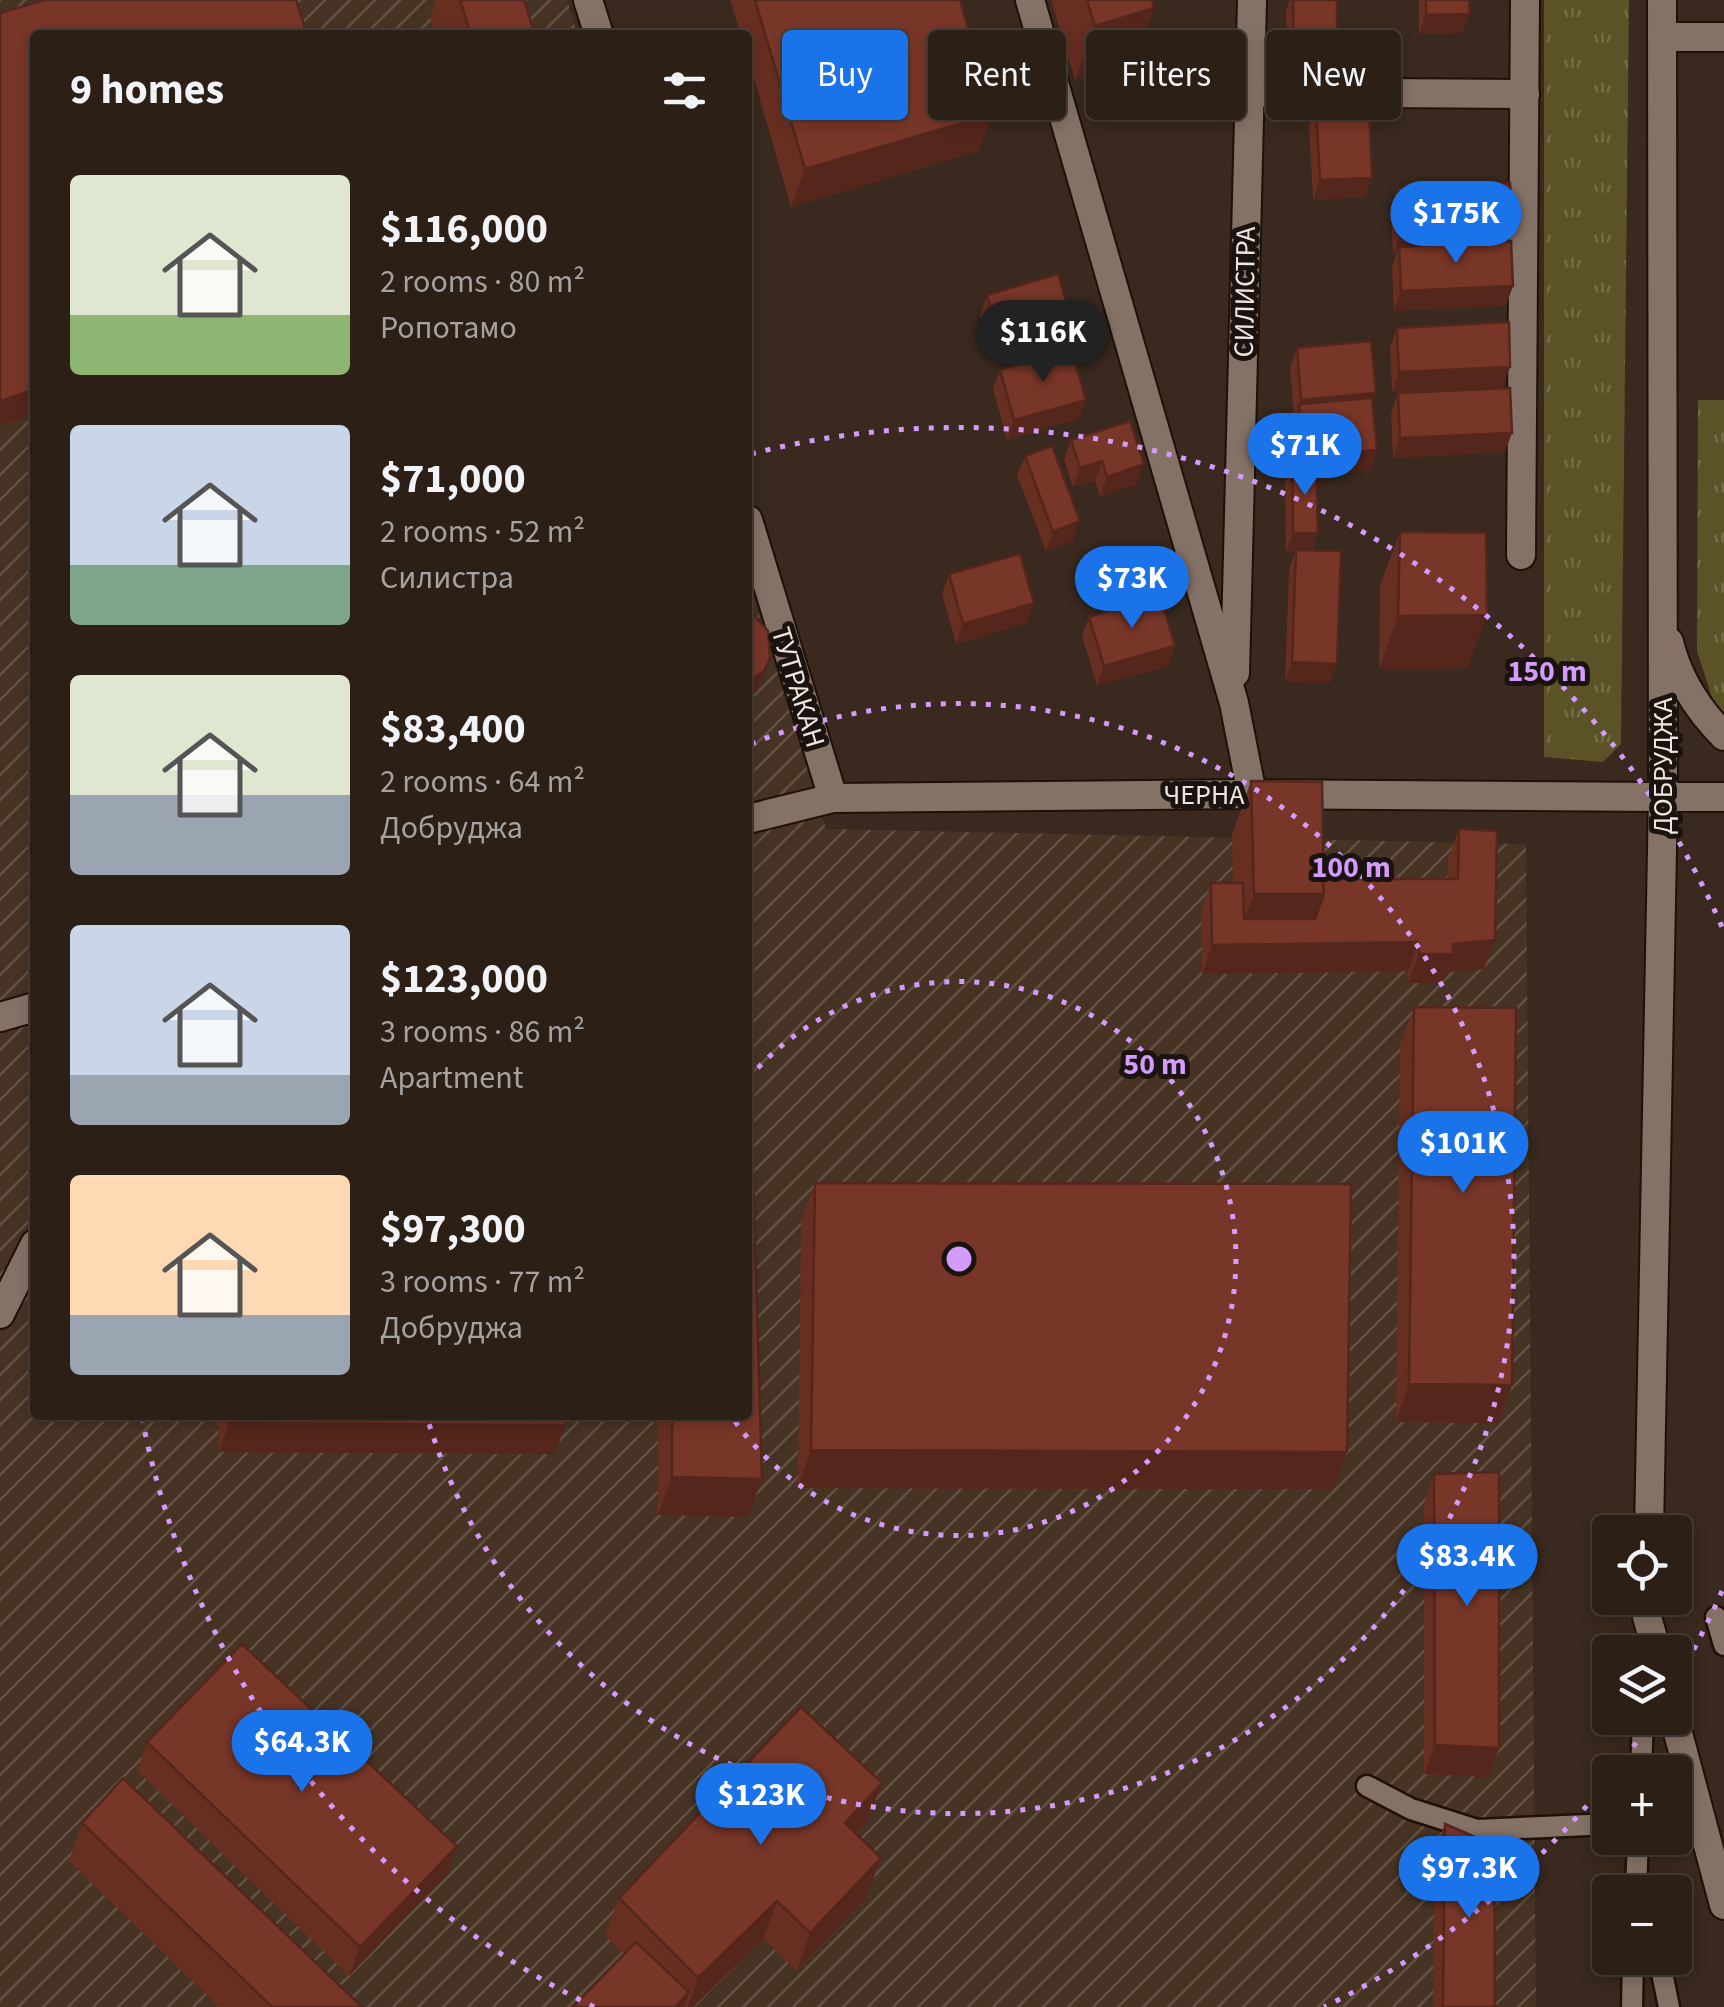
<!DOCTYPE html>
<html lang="en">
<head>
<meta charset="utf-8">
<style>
  body { margin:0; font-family:"Source Sans 3",sans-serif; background:#33271f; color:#f1f3f6; height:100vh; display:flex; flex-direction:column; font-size:38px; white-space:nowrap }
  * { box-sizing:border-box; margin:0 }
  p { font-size:32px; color:#a6a2a1 }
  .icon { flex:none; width:55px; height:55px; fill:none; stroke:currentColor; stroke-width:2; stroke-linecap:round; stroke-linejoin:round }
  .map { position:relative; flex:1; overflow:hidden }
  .panel { position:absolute; left:30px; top:30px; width:722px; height:1390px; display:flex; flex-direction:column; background:#2b1f16; border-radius:10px; box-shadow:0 5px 15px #0003,0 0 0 2px #473d35 }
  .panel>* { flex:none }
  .top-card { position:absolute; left:782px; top:30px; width:790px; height:90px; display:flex; gap:20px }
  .fabs { position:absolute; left:1592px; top:1515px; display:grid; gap:20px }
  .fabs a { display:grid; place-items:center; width:100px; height:100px; border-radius:10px; background:#2b1f16; box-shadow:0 5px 15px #0003,0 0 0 2px #473d35; font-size:50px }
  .price { position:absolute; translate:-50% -85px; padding:0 22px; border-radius:35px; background:#1a73e8; color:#fff; font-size:32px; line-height:65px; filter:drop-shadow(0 2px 5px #0008) }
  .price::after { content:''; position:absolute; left:50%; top:60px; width:30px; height:22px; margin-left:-15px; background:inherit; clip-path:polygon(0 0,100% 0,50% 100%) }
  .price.active { background:#222; color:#fff }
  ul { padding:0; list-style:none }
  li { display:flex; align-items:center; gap:30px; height:250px; padding:0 40px }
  li span { display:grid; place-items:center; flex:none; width:280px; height:200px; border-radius:10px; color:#555 }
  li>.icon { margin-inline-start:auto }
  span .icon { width:120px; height:120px; fill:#fffc; stroke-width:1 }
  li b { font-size:42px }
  h2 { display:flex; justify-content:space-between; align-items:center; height:120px; padding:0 40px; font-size:42px }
  .pill { padding:0 35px; border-radius:10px; background:#2b1f16; box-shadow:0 5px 15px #0003,0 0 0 2px #473d35; font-size:35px; line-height:90px }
  .pill.active { background:#1a73e8; color:#fff }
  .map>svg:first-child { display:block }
  .industrial { fill:url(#industrial-furrows) }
  .grass { fill:url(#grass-tufts) }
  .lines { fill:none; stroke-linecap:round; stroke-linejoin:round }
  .service-casing { stroke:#1f1107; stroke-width:25 }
  .minor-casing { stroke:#1f1107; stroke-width:32 }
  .tertiary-casing { stroke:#1f1107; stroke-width:32 }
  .service { stroke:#857266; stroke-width:20 }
  .minor { stroke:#857266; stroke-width:28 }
  .tertiary { stroke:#857266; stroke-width:28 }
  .wall { fill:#672e22 }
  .shaded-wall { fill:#54261c }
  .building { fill:#783628; stroke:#54261c; stroke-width:2.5 }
  .ring { fill:none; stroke:#d39cfc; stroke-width:5; stroke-dasharray:5 10 }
  .labels { text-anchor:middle; stroke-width:10; stroke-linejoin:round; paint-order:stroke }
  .street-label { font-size:28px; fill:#f1e6df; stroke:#1a130f }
  .centre { fill:#d39cfc; stroke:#1a130f; stroke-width:5 }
  .ring-label { font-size:30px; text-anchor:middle; font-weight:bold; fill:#d39cfc; stroke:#1a130f; stroke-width:10; stroke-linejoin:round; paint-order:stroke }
</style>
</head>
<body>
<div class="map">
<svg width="1724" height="2007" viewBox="0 0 1724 2007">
  <defs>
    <pattern id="industrial-furrows" width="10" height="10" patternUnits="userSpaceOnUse" patternTransform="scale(2.5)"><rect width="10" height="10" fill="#473324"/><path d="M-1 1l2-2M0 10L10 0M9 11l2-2" fill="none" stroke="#625143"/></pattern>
    <pattern id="grass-tufts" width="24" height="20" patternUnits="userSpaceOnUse" patternTransform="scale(2.5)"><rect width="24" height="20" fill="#5c5228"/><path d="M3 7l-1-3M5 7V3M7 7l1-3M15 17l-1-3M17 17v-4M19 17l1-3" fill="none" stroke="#746b47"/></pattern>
  </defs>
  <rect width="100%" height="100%" fill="#39291e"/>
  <!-- industrial -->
  <path class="industrial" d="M0,0H567L578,35H35V1415H748V578L826,829L1526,844L1536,2007H0Z"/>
  <!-- grass -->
  <g class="grass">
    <path d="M1544,0H1629L1621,744L1603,762L1544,757Z"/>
    <path d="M1698,400H1724V714L1716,710L1697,651Z"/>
  </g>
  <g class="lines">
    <!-- service casing -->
    <g class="service-casing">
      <g id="service">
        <path d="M1716,1617L1724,1645"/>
        <path d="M1641,1772L1643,1718"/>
        <path d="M1367,1786L1411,1809L1477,1830L1610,1824"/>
        <path d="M1636,1892L1638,1838"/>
        <path d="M1659,1958L1669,2007"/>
        <path d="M1632,2007L1633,1958"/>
      </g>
    </g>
    <!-- minor casing -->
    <g class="minor-casing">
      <g id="minor">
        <path d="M588,0L599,35"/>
        <path d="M1030,0L1234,703L1252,794"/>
        <path d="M1662,37H1724"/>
        <path d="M1249,92L1525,94"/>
        <path d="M748,520L833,798"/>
        <path d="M1521,555L1525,0"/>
        <path d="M1235,673L1252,0"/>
        <path d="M748,819L833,798L1252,794L1663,797"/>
        <path d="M0,1017L35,1007"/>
        <path d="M0,1314L35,1244"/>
      </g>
    </g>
    <!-- tertiary casing -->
    <g class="tertiary-casing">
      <g id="tertiary">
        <path d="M1669,642C1678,679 1697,709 1724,736"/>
        <path d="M1663,797H1724"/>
        <path d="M1649,1532L1663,797L1662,0"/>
        <path d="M1647,1598V1617L1657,1652"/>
        <path d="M1674,1718L1724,1905"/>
      </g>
    </g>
    <!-- service -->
    <use href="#service" class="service"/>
    <!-- minor -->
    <use href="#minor" class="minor"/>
    <!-- tertiary -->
    <use href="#tertiary" class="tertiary"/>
  </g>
  <!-- wall -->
  <g class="wall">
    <path d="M436,0H524L535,35H435L430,16Z"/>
    <path d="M730,0H960L979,151L791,207L748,58V35H741Z"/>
    <path d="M1051,0H1152L1154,8L1135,61L1075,80Z"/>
    <path d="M1290,0H1337V45L1330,64L1287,65L1286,10Z"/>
    <path d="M1419,0H1469L1470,14L1462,33L1419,34Z"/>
    <path d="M1316,106L1372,178L1365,197L1313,200L1309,126Z"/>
    <path d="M1398,188L1512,228L1508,241L1506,306L1394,311L1392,266L1397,253H1393L1391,208Z"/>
    <path d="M987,295L1073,325L1066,344L994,365L980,315Z"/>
    <path d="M1397,328L1503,387L1392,392L1390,347Z"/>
    <path d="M1297,348L1372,402L1370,470L1317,474L1318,533L1312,550L1337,664L1330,683L1285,682L1289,569L1295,552H1286L1285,482L1292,462H1295L1291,424L1294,417L1290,367Z"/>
    <path d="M1000,370L1086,400L1078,419L1007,440L993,389Z"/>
    <path d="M1398,393L1505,452L1393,458L1391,413Z"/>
    <path d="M1071,440L1137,484L1100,497L1095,481L1073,487L1064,459Z"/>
    <path d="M1025,456L1073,541L1046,551L1017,475Z"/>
    <path d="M1400,532L1468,668L1379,669L1380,585Z"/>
    <path d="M949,574L1027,623L956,644L942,594Z"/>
    <path d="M1089,617L1175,646L1168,666L1097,686L1082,636Z"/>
    <path d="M1251,781L1323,879H1448V858L1459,829L1484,969L1447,972L1443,983H1408V971L1202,974L1201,912L1211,883H1233L1232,834Z"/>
    <path d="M1414,1007L1498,1423L1396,1422L1400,1045Z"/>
    <path d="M815,1183L1333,1489L798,1488L801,1221Z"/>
    <path d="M218,1415H565L555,1454L219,1452Z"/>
    <path d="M658,1415H748V1517L658,1515Z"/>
    <path d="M1434,1474L1499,1748L1489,1777L1424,1774V1503Z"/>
    <path d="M147,1742L446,1875L349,1976L137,1771Z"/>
    <path d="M882,1783L868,1820L856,1834L881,1858L867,1895L797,1971L763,1939L693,2007H573L624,1954L605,1936L619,1898Z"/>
    <path d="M82,1823L362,2007H219L69,1861Z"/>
    <path d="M1445,1824L1495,2007H1433L1434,1853Z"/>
  </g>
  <!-- shaded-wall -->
  <g class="shaded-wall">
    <path d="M1154,8L1135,61L1075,80L1095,26Z"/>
    <path d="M1470,14L1462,33L1419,34L1426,15Z"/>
    <path d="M1294,45H1337L1330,64L1287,65Z"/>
    <path d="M993,114L979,151L791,207L805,169Z"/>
    <path d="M1372,178L1365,197L1313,200L1320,180Z"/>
    <path d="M1512,228L1505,248L1399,247L1397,253H1393L1400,234Z"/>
    <path d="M1513,286L1506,306L1394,311L1401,291Z"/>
    <path d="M1073,325L1066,344L994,365L1002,346Z"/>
    <path d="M1510,367L1503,387L1392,392L1399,372Z"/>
    <path d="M35,389V415L0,426V401Z"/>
    <path d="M1376,393L1368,413L1299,407L1301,400Z"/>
    <path d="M1086,400L1078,419L1007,440L1014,420Z"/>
    <path d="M1512,433L1505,452L1393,458L1400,438Z"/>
    <path d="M1377,450L1370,470L1296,476L1303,457Z"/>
    <path d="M1102,461L1095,481L1073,487L1080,468Z"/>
    <path d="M1144,464L1137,484L1100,497L1107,477Z"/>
    <path d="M1080,521L1073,541L1046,551L1053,532Z"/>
    <path d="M1293,533H1318L1311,552H1286Z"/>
    <path d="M1034,603L1027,623L956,644L963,624Z"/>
    <path d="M1487,615L1468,668L1379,669L1398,616Z"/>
    <path d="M1175,646L1168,666L1097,686L1104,666Z"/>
    <path d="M770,658L757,690L748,697V682Z"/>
    <path d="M1292,662L1337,664L1330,683L1285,682Z"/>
    <path d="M1254,894H1324L1418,942L1408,971L1202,974L1212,945H1235Z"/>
    <path d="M1495,940L1484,969L1447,972L1443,983H1408L1419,954L1453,944Z"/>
    <path d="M1409,1384L1512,1385L1498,1423L1396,1422Z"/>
    <path d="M229,1423L565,1425L555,1454L219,1452Z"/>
    <path d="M811,1450L1347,1452L1333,1489L798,1488Z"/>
    <path d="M672,1477L762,1479L748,1517L658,1515Z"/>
    <path d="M1435,1745L1499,1748L1489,1777L1424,1774Z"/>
    <path d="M882,1783L868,1820L831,1861L845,1823Z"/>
    <path d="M457,1846L446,1875L349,1976L360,1947Z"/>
    <path d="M881,1858L867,1895L797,1971L810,1933Z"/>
    <path d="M777,1901L763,1939L693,2007H688L698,1978Z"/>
    <path d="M689,1992L684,2007H675Z"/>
  </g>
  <!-- building -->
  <g class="building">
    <path d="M44,0H296L307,35H35V389L0,401V13Z"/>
    <path d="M460,0H524L535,35H471Z"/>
    <path d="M755,0H960L993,114L805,169Z"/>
    <path d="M1087,0H1152L1154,8L1095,26Z"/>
    <path d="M1293,0H1337V45H1294Z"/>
    <path d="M1426,0H1469L1470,14L1426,15Z"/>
    <path d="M1369,103L1372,178L1320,180L1316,106Z"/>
    <path d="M1510,183L1512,228L1400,234L1398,188Z"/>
    <path d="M1511,241L1513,286L1401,291L1399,247Z"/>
    <path d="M1058,274L1073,325L1002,346L987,295Z"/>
    <path d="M1509,322L1510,367L1399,372L1397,328Z"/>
    <path d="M1371,341L1376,393L1301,400L1297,348Z"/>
    <path d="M1071,349L1086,400L1014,420L1000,370Z"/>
    <path d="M1510,388L1512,433L1400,438L1398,393Z"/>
    <path d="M1372,398L1377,450L1303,457L1299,404Z"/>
    <path d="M1130,421L1144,464L1107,477L1102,461L1080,468L1071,440Z"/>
    <path d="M1052,446L1080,521L1053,532L1025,456Z"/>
    <path d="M1292,462H1316L1318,533H1293Z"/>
    <path d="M1400,532L1486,533L1487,615L1398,616Z"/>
    <path d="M1296,550L1341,551L1337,664L1292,662Z"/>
    <path d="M1020,554L1034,603L963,624L949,574Z"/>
    <path d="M1160,596L1175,646L1104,666L1089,617Z"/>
    <path d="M748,610L750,611L768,631L770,658L764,671L748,682Z"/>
    <path d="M1251,781L1322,782L1324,894H1254Z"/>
    <path d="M1459,829L1497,831L1495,940L1453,944V954H1419L1418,942L1212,945L1211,883H1243L1244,919H1315L1324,894L1323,879H1458Z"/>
    <path d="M1414,1007L1516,1008L1512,1385L1409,1384Z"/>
    <path d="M748,1174H753L762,1479L672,1477V1415H748Z"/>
    <path d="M815,1183L1351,1184L1347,1452L811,1450Z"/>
    <path d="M229,1415H565V1425L229,1423Z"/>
    <path d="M1499,1472V1748L1435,1745L1434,1474Z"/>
    <path d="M242,1644L457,1846L360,1947L147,1742Z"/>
    <path d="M801,1707L882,1783L845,1823L881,1858L810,1933L777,1901L698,1978L619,1898Z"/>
    <path d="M123,1778L362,2007H272L82,1823Z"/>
    <path d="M1445,1824L1494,1845L1495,2007H1443Z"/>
    <path d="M636,1942L689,1992L675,2007H573Z"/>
  </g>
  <!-- distance rings -->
  <g class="ring">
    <path d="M748 1079A277 277 0 1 1 731 1416"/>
    <path d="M751 744A555 555 0 1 1 427 1417"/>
    <path d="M1722 1591A832 832 0 0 1 1676 1681M1653 1718A832 832 0 0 1 1615 1771M1606 1783A832 832 0 0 1 1324 2007M594 2007A832 832 0 0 1 142 1418M751 454A832 832 0 0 1 1722 927"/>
  </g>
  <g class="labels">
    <!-- street labels -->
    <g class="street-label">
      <text transform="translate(1244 292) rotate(-89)" y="10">СИЛИСТРА</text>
      <text transform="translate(799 687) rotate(73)" y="10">ТУТРАКАН</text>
      <text transform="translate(1662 766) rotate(-90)" y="10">ДОБРУДЖА</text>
      <text x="1204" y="804">ЧЕРНА</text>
    </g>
  </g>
  <circle cx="959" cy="1259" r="15" class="centre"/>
  <g class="ring-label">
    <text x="1547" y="681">150 m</text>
    <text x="1351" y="877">100 m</text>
    <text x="1155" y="1074">50 m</text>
  </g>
</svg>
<div class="fabs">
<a><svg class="icon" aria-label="locate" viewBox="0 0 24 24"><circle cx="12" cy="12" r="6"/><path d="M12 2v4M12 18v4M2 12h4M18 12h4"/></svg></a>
<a><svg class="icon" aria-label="layers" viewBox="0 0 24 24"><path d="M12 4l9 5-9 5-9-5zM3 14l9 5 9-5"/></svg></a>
<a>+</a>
<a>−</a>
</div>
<b class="price" style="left:1456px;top:266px">$175K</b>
<b class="price active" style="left:1043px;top:385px">$116K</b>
<b class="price" style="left:1305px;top:498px">$71K</b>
<b class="price" style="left:1132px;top:631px">$73K</b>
<b class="price" style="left:1463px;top:1196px">$101K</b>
<b class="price" style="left:1467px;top:1609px">$83.4K</b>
<b class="price" style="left:302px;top:1795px">$64.3K</b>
<b class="price" style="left:761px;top:1848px">$123K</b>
<b class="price" style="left:1469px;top:1921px">$97.3K</b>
<div class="top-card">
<a class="pill active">Buy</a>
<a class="pill">Rent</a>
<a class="pill">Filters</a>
<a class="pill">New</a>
</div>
<section class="panel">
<h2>9 homes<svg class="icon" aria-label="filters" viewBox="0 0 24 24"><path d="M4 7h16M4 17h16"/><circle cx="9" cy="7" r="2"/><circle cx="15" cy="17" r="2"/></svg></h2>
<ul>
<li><span style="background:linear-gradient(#dfe7d0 70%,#8fb573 0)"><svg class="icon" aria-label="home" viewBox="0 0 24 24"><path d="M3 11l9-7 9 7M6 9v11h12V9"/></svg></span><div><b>$116,000</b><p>2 rooms · 80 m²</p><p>Ропотамо</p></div></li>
<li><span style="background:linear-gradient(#c9d6e8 70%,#7fa58c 0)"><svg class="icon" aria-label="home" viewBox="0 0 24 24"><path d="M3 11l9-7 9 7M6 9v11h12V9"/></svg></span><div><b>$71,000</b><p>2 rooms · 52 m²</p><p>Силистра</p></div></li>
<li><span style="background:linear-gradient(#dfe7d0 60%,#9aa5b1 0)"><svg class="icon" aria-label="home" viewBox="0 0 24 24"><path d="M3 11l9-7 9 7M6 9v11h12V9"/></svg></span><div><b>$83,400</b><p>2 rooms · 64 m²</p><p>Добруджа</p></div></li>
<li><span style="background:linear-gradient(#c9d6e8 75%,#9aa5b1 0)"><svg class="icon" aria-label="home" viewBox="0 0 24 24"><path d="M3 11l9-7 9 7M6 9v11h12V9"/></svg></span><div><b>$123,000</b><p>3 rooms · 86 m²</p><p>Apartment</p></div></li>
<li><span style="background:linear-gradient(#ffd9b3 70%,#9aa5b1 0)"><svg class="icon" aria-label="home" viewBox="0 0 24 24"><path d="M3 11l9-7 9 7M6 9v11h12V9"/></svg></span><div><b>$97,300</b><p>3 rooms · 77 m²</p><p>Добруджа</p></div></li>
</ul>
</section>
</div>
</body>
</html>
